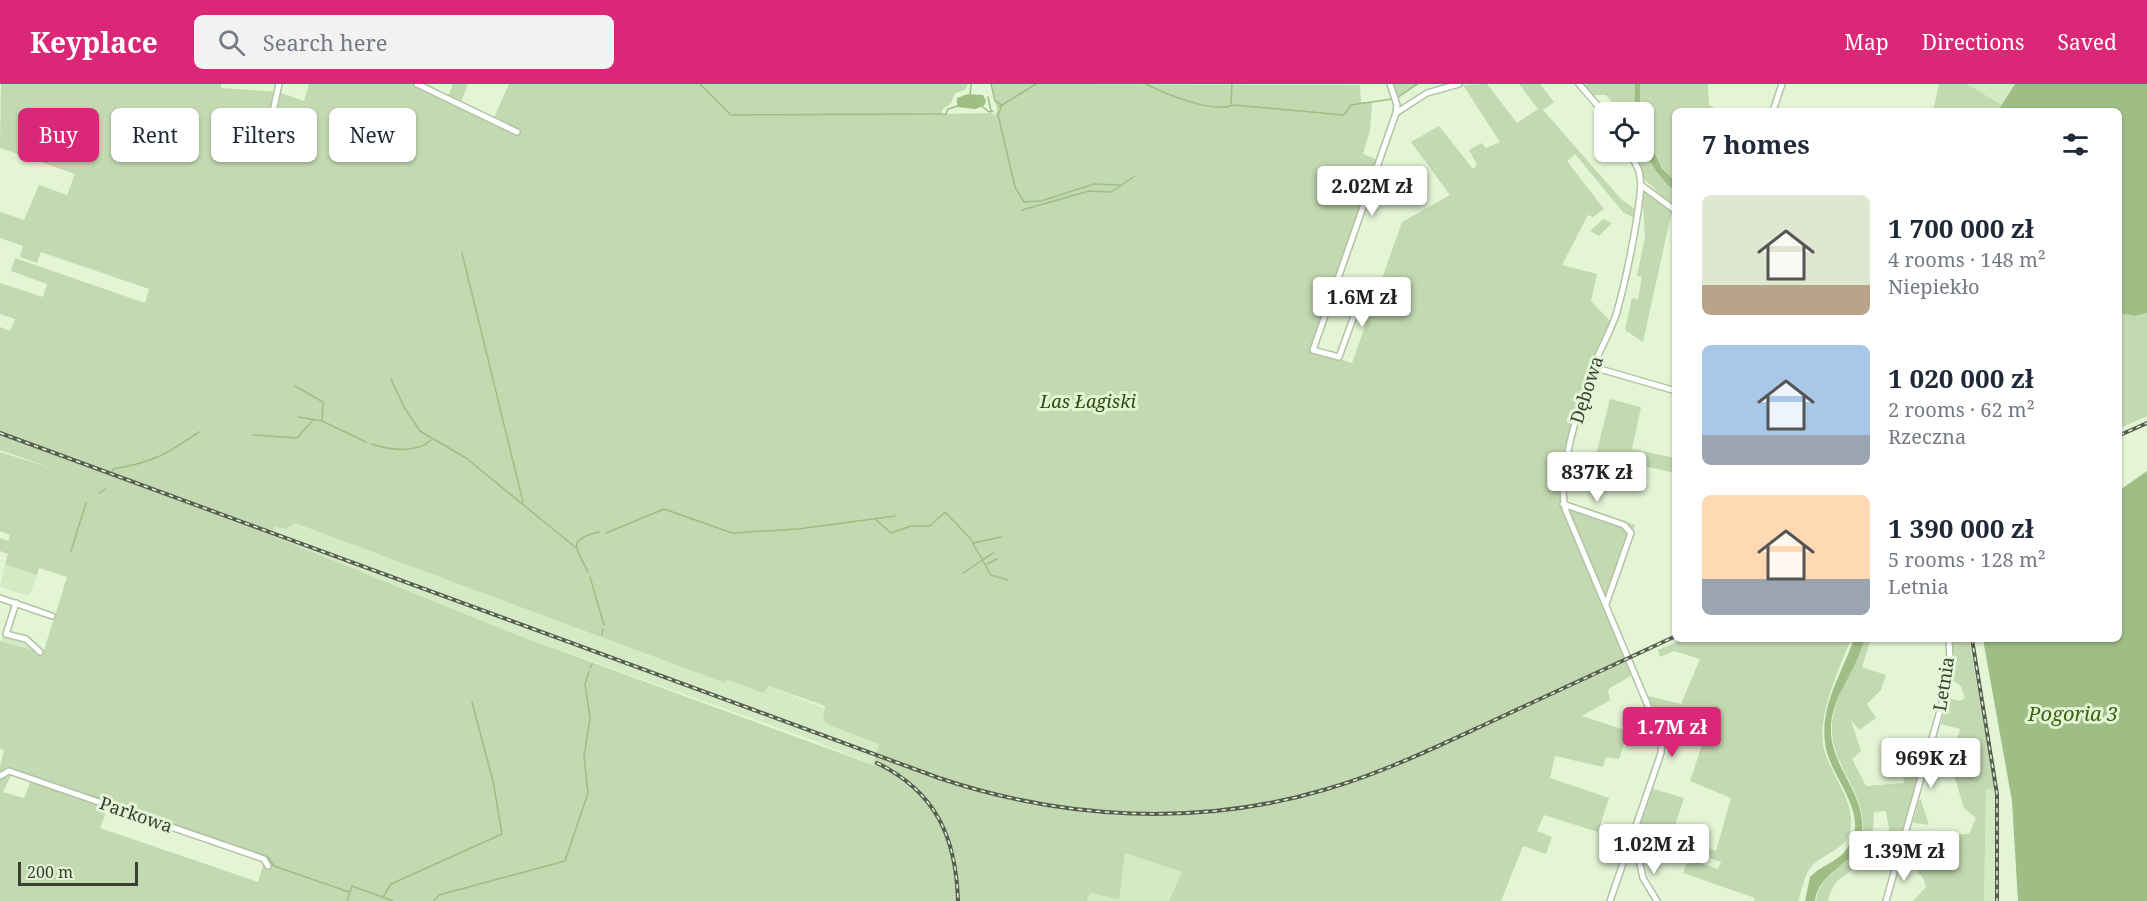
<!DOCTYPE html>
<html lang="en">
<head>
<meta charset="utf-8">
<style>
  body { margin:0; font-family:"Noto Serif",serif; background:#f2f2f3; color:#1f2937; height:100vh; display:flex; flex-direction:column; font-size:22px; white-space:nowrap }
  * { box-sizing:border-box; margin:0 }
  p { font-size:20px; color:#747a83 }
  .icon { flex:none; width:33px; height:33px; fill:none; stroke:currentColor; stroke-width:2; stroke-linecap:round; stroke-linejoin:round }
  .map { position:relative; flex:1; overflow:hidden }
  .drawer { position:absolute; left:1672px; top:24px; width:450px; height:534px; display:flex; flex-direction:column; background:#fff; border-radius:9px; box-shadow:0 2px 4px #0004 }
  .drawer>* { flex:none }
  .banner { position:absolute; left:18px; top:24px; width:570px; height:54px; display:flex; gap:12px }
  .fabs { position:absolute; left:1594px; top:18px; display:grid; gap:12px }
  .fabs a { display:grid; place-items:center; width:60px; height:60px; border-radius:9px; background:#fff; box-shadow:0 2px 4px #0004; font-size:30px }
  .scale { position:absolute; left:18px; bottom:15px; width:120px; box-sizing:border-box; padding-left:6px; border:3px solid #384033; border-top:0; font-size:16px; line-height:21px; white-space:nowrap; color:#384033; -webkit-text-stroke:4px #e3f5d5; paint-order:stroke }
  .price { position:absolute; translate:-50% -51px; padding:0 14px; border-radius:6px; background:#fff; color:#222; font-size:20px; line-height:39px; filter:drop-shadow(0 2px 3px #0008) }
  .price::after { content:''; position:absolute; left:50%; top:36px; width:18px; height:14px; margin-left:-9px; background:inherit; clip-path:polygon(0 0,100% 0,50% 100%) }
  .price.active { background:#db2777; color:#fff }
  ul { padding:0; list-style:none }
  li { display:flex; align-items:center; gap:18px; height:150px; padding:0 30px }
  li span { display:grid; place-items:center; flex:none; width:168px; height:120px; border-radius:9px; color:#555 }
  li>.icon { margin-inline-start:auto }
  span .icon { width:72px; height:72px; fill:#fffc; stroke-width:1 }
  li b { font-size:26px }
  h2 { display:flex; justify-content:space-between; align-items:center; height:72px; padding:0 30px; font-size:26px }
  .tag { padding:0 21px; border-radius:9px; background:#fff; box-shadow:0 2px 4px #0004; font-size:21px; line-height:54px }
  .tag.active { background:#db2777; color:#fff }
  header { display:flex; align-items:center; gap:36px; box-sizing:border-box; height:84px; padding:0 30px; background:#db2777; color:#fff }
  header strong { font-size:28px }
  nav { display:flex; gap:33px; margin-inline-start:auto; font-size:21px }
  .search { width:420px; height:54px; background:#f2f2f3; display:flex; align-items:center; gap:15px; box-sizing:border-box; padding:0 21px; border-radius:9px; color:#747a83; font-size:22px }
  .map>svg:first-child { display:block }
  .built { fill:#d4eac4 }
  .green { fill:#c2d9b1; fill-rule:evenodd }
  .water { fill:#9ebe85 }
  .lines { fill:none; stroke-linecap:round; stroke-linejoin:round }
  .stream { stroke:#9ebe85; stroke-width:1.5 }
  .minor-casing { stroke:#b0c3a4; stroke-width:8 }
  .minor { stroke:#fff; stroke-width:5 }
  .rail-casing { stroke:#565f4f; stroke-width:4 }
  .rail { stroke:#e3f5d5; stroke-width:1.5; stroke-dasharray:4.5; stroke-linecap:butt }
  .labels { text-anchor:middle; stroke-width:6; stroke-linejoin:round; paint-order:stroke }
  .street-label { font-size:18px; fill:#384033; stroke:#e3f5d5 }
  .park-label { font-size:18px; font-style:italic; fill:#2b480a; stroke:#e3f5d5 }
  .water-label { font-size:20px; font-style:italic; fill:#3b620f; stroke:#e3f5d5 }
</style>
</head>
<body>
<header>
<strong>Keyplace</strong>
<div class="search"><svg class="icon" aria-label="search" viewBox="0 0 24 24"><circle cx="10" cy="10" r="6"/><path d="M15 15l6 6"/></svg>Search here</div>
<nav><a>Map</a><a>Directions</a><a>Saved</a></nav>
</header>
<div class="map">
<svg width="2147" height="817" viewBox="0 0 2147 817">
  <rect width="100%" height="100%" fill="#e3f5d5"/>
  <!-- built -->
  <g class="built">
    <path d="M1967,0H2032L2013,27Z"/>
    <path d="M295,438L725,598L727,596L764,609L769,602L825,625L823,636L831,642L879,660L873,681L810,655L509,548L271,451L275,442Z"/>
    <path d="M5,480L37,491L29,512L0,503Z"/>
    <path d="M4,550L33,560L31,567L1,557Z"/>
    <path d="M1998,703L1999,817H1984L1986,706Z"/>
    <path d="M1124,769L1182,788L1169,817H1087L1089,809Z"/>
  </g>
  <!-- green -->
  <g class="green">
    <path d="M1,0H221V4L278,8L304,17L309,0H413L492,38L509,0H968L965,6L955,9L951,19L942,26V30L993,29L995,32L997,25L991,0L1360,1L1361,18L1372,19L1370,46L1363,70L1378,76L1312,266L1352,279L1402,138L1450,111L1411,58L1439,42L1473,85L1477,81L1469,66L1482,59L1486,64L1500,58L1463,1L1487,0L1517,39L1538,25L1519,0H1540L1554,18L1543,26L1621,115L1635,125L1634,134L1623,128L1575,70L1567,77L1604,125L1593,133L1588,131L1562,181L1597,190L1591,217L1610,237C1588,287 1559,360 1560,415L1634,590L1610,604L1608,607L1610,616L1582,632L1628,647L1619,675L1606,673L1603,683L1555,672L1550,694L1609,714L1598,748L1544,731L1537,747L1552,753L1546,770L1523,762L1501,817H1169L1182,788L1125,769L1119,815L1090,809L1087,817H0V683L4,666L0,664V557L35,567L36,571L44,566L67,493L39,484L37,491L5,480L8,470L0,467V454L8,457L10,451L0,447V368L54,385L0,366V243L10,247L15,235L0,230V199L43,213L47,200L11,187L15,174L145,219L149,205L41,168L37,179L20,173L23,162L0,154V128L24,136L39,101L67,111L75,90L0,64ZM249,31L270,32L294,38L282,61L283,69C271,77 263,77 250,69V64H242ZM295,439L725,599L727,596L764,609L769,602L825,622L823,636L831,642L879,660L873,681L509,548L271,451L275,442L286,445ZM13,687L266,772L258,798L100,744L108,723L31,697L24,714L3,708Z"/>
    <path d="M453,0H468L461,18L448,13Z"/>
    <path d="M1393,0H1419L1399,14Z"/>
    <path d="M1587,0H1635L1634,28H1619L1606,11H1592L1585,2Z"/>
    <path d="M1640,0H1708L1709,21L1721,27H1676L1675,97C1655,77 1644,58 1644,28H1640Z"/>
    <path d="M1939,0H1967L2002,21L1998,27H1933Z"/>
    <path d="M1644,66L1654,83L1675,107V124L1643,94L1633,68Z"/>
    <path d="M1642,105L1675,129L1671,131L1643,258L1625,246L1632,214L1638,215L1642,193L1637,192L1645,153Z"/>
    <path d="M1603,135L1612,139L1599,152L1590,147Z"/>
    <path d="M2120,229L2135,232L2147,229V332L2120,344Z"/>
    <path d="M1610,315L1641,323L1632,365L1675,374V389L1596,371Z"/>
    <path d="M1565,417L1635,441L1606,515L1566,422Z"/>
    <path d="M1683,555H1851C1839,585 1816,634 1824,665C1831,692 1857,719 1850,747C1846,766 1823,769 1811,783C1804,791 1802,807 1798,817H1754L1755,814L1683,789L1688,775L1718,785L1721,778L1635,748L1651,704L1684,714L1672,750L1716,767L1731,714L1690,697L1702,661L1662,645L1648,612L1681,620L1700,575L1674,567L1660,573L1658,566Z"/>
    <path d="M1864,555H1871L1862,583L1886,591L1881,606L1867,620L1876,634L1859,646L1851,636L1861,667L1852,675L1866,702L1904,699L1902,683L1917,675L1925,677L1895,780L1886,727L1874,728C1873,746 1873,764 1860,778C1844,796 1835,790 1828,817H1816C1820,786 1854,783 1861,753C1871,715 1834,686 1832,649C1830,616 1855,586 1864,555Z"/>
    <path d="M1952,555H1969L1995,704L1986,706L1984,817H1913L1926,803L1923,794L1915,785C1931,768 1945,750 1969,750L1976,734L1964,724L1953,688L1944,670L1946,662L1953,668L1960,645L1941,640L1948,614L1960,617L1965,614L1961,602L1952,596Z"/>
    <path d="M1919,716H1921L1929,741L1913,739Z"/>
  </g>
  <!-- water -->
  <g class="water">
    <path d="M1635,0H1640V28H1634Z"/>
    <path d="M2015,0H2147V229L2135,232L2120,229V27H1998Z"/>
    <path d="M968,10L983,11L986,17L984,22L975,25L957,23V14Z"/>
    <path d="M1644,49L1662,84L1675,97V107C1657,91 1644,74 1644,49Z"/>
    <path d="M2147,387V817H2018L2012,717L1983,555H2120V406Z"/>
    <path d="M1854,555H1864C1857,588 1829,614 1831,649C1833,687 1869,713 1861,753C1854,783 1819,786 1815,817H1805L1810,793C1820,782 1837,778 1846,766C1874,731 1829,694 1825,659C1820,622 1842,589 1854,555Z"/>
  </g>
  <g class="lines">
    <!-- stream -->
    <g class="stream">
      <path d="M700,0L731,31"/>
      <path d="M991,0L995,17L1002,21L998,31L1015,103L1024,118L1041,117L1094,100L1119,101"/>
      <path d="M1146,0C1166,10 1213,30 1234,21L1344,31L1351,21L1392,15"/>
      <path d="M970,11L971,0"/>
      <path d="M988,13L991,27"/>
      <path d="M1398,13L1417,0"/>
      <path d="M1231,20L1232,0"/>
      <path d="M983,23L989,28L993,27"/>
      <path d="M999,23L1036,0"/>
      <path d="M733,31L946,30L948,25L958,22"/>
      <path d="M1022,126L1089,107L1111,108L1135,92"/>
      <path d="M462,169L523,418"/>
      <path d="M391,295L404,323L420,347L466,374L575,463"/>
      <path d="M295,302L323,318L322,337"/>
      <path d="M298,333L322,337L366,358"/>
      <path d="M253,351L297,354L313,336"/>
      <path d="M372,360C390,366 416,370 431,356"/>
      <path d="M112,388L113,385C155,378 164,371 199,348"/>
      <path d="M99,409L105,405"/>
      <path d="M875,435L891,449L911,442H930L945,428L970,454L991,491L1008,496"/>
      <path d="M606,449L664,425L732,449L798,445L895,432"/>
      <path d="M973,459L1001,453"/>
      <path d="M71,467L86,419"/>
      <path d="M987,480L997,475"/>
      <path d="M588,488C578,466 564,456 599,448"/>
      <path d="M963,489L993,469"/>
      <path d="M590,493L604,541"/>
      <path d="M602,551L603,545"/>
      <path d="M590,584L592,580"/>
      <path d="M92,712L268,773L274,782L349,808"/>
      <path d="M1888,802L1896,773"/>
      <path d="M383,813L391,800L502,750L493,697L472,618"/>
      <path d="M347,817L352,802L393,817"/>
      <path d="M434,817L439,811L565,777L588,709L584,673L590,634L585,600L589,588"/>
      <path d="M1883,817L1886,807"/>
    </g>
    <!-- minor casing -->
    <g class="minor-casing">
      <g id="minor">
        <path d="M417,0L517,48"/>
        <path d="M1579,0L1605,30"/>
        <path d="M1773,27L1782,0"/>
        <path d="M1396,29L1427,9L1459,0"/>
        <path d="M272,32L279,0"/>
        <path d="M1641,101L1676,127"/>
        <path d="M1363,207L1339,273L1313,266L1396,29L1397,21L1390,0"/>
        <path d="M1593,283L1676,307"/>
        <path d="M1563,420L1624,441L1631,449L1606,520"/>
        <path d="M0,514L52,532"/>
        <path d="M16,519L6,550L26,555L40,568"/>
        <path d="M0,692L9,687L264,775L268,782"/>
        <path d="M1633,748L1643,794L1657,817"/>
        <path d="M1610,817L1661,669L1662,655L1566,427C1555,395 1581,313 1594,281C1601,264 1610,248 1616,231C1626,197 1638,137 1641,101L1639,87L1630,68"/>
        <path d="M1886,817L1947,602L1950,578L1949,555"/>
      </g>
    </g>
    <!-- minor -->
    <use href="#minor" class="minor"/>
    <!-- rail casing -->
    <g class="rail-casing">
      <g id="rail">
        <path d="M0,349L939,694C1064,736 1200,743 1327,705C1382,689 1434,664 1486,640C1549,611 1612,582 1676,552"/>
        <path d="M2120,351L2147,339"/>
        <path d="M1972,555L1997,710V817"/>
        <path d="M877,679C936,708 956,753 958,817"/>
      </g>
    </g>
    <!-- rail -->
    <use href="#rail" class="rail"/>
  </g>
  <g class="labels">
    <!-- street labels -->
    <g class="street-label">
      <text transform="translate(1587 306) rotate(-72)" y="6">Dębowa</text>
      <text transform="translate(1944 600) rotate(-81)" y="6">Letnia</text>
      <text transform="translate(136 731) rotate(19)" y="6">Parkowa</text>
    </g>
    <!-- park labels -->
    <g class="park-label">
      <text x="1088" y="324">Las Łagiski</text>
    </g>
    <!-- water labels -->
    <g class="water-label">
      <text x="2073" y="637">Pogoria 3</text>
    </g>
  </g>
</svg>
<div class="fabs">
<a><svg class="icon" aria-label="locate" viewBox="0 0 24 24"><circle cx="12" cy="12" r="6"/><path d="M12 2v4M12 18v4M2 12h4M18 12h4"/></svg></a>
</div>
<div class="scale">200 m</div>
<b class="price" style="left:1372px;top:133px">2.02M zł</b>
<b class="price" style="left:1362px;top:244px">1.6M zł</b>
<b class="price" style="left:1597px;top:419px">837K zł</b>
<b class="price active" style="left:1672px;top:674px">1.7M zł</b>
<b class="price" style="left:1931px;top:705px">969K zł</b>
<b class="price" style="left:1654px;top:791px">1.02M zł</b>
<b class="price" style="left:1904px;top:798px">1.39M zł</b>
<div class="banner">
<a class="tag active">Buy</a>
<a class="tag">Rent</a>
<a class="tag">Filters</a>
<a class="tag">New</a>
</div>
<section class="drawer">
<h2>7 homes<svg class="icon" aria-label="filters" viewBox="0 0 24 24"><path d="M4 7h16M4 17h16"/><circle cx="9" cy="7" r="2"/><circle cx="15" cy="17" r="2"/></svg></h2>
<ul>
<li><span style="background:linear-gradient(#dfe7d0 75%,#b9a48a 0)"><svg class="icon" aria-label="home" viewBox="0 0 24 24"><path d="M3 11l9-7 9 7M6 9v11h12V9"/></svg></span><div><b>1 700 000 zł</b><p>4 rooms · 148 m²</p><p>Niepiekło</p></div></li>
<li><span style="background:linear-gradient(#a9c7e8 75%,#9aa5b1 0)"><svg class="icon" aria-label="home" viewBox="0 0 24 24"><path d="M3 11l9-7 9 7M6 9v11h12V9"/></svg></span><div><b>1 020 000 zł</b><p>2 rooms · 62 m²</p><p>Rzeczna</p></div></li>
<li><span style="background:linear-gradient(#ffd9b3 70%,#9aa5b1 0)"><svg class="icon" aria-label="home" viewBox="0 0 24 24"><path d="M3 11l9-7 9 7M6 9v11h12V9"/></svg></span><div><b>1 390 000 zł</b><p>5 rooms · 128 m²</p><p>Letnia</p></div></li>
</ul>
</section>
</div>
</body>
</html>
